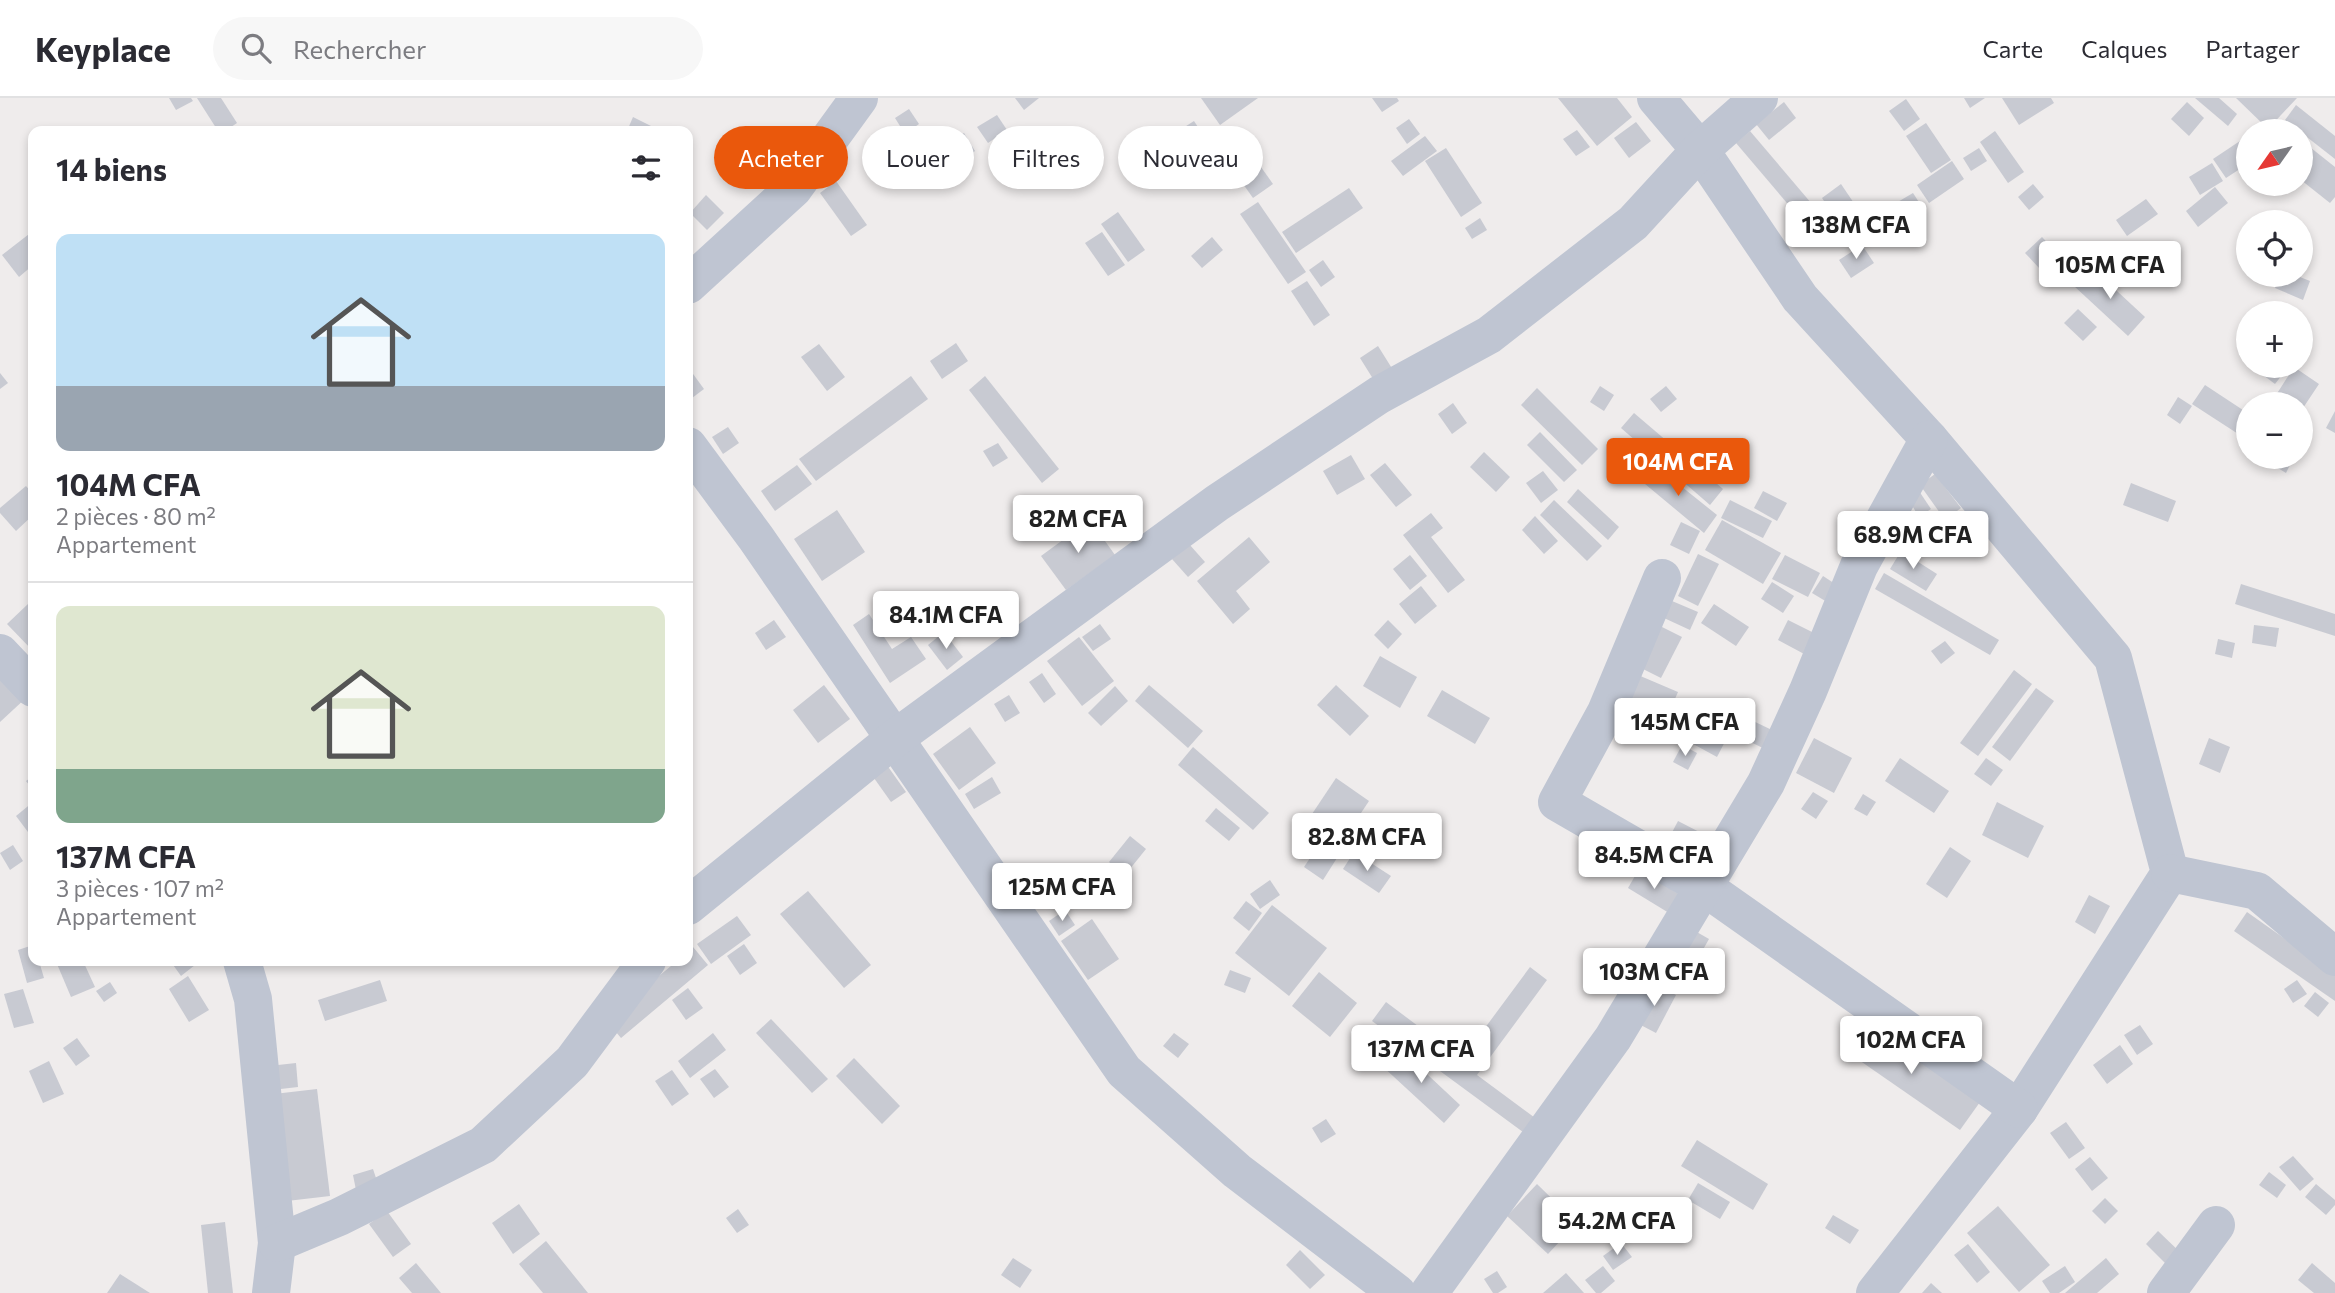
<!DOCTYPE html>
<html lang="fr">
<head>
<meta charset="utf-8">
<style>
  body { margin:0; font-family:Commissioner,sans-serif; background:#f7f7f7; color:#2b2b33; height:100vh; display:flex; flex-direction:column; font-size:26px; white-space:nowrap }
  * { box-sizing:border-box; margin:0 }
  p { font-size:23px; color:#7c7c81 }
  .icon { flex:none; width:38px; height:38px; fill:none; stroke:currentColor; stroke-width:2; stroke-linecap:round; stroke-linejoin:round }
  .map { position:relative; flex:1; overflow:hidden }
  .side { position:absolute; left:28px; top:28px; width:665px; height:840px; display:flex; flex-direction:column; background:#fff; border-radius:14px; box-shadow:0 4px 10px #0003 }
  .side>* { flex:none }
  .banner { position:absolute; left:714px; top:28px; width:665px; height:63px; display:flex; gap:14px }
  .needle { width:46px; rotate:236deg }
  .fabs { position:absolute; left:2236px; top:21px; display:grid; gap:14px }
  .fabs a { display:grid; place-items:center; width:77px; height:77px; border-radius:50%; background:#fff; box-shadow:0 4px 10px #0003; font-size:35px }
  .price { position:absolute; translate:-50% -60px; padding:0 16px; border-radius:7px; background:#fff; color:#222; font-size:23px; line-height:46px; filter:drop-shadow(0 2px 4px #0008) }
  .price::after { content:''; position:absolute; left:50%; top:42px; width:21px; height:16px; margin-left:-10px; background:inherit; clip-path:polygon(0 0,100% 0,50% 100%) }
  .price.selected { background:#ea580c; color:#fff }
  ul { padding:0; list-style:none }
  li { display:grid; align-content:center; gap:14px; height:371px; padding:0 28px }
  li+li { border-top:2px solid #e1e1e2 }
  li span { display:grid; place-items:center; height:217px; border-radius:14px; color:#555 }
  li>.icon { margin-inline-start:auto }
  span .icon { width:126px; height:126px; fill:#fffc; stroke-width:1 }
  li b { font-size:30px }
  h2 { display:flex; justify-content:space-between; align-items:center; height:84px; padding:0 28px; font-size:30px }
  .chip { padding:0 24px; border-radius:32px; background:#fff; box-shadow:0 4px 10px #0003; font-size:24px; line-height:63px }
  .chip.selected { background:#ea580c; color:#fff }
  header { display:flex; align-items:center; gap:42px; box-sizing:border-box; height:98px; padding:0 35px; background:#fff; border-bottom:2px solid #e1e1e2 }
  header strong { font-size:33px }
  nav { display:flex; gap:38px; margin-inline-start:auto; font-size:24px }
  .search { width:490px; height:63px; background:#f7f7f7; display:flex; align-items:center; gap:18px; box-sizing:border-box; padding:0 24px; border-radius:38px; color:#7c7c81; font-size:26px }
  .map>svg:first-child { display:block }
  .building { fill:#c8cad2 }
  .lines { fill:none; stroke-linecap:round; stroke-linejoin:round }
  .minor { stroke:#bfc5d2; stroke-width:38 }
</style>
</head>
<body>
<header>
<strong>Keyplace</strong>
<div class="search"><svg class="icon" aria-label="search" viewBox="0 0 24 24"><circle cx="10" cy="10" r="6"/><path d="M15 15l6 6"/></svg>Rechercher</div>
<nav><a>Carte</a><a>Calques</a><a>Partager</a></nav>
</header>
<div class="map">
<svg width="2335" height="1195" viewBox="0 0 2335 1195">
  <rect width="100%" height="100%" fill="#efecec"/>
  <!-- building -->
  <g class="building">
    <path d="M169,0H191L193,3L176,12Z"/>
    <path d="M197,0H221L237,25L225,33H218Z"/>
    <path d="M1015,0H1039L1024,12Z"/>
    <path d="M1201,0H1258L1220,27Z"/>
    <path d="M1372,0H1397L1399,3L1382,14Z"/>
    <path d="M1558,0H1617L1632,19L1597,48Z"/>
    <path d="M1964,0H1985L1970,10Z"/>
    <path d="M2002,0H2051L2054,5L2019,27Z"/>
    <path d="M2195,0H2219L2237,16L2228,28Z"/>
    <path d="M2236,0H2297L2268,31Z"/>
    <path d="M1906,1L1920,21L1904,33L1889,13Z"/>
    <path d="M1784,4L1796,20L1769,42L1756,26Z"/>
    <path d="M2187,4L2204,20L2189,38L2171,21Z"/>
    <path d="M2296,7L2335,38V61L2285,22Z"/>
    <path d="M909,11L919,26L905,36L895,20Z"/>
    <path d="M997,17L1007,32L988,45L977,29Z"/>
    <path d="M633,19L653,29L651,33H627Z"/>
    <path d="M1409,21L1420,36L1407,46L1396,30Z"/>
    <path d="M1194,23L1207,43L1182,59L1169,39Z"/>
    <path d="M1636,24L1651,43L1629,60L1614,40Z"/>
    <path d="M1926,25L1951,62L1931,75L1906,38Z"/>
    <path d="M2282,26L2290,33H2276Z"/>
    <path d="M1577,32L1590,49L1576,58L1563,41Z"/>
    <path d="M1750,33L1823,119L1809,131L1736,45Z"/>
    <path d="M1995,33L2024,74L2008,85L1980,44Z"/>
    <path d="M1236,34L1273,86L1253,100L1216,48Z"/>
    <path d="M964,35L975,53L959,64L947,46Z"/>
    <path d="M2249,37V65L2226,80L2213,61Z"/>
    <path d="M1425,38L1437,53L1403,78L1391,63Z"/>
    <path d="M2301,42L2335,69V99L2330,105L2301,82Z"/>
    <path d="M1446,50L1482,105L1461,119L1425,63Z"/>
    <path d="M1979,50L1987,63L1971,73L1963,60Z"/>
    <path d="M1952,63L1964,81L1929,105L1917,87Z"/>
    <path d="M2212,65L2223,83L2200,97L2189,79Z"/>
    <path d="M836,83L867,127L851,138L820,95Z"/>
    <path d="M1841,86L1866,123L1846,136L1822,100Z"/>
    <path d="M2033,86L2044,99L2029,112L2018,99Z"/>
    <path d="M2215,89L2228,105L2198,129L2186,113Z"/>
    <path d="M1349,90L1363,110L1296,155L1282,134Z"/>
    <path d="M1913,95L1924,112L1890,133L1879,115Z"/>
    <path d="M706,97L724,115L707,132L690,115Z"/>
    <path d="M2146,101L2158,116L2127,138L2116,122Z"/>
    <path d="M1258,104L1306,174L1288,186L1240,116Z"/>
    <path d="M1118,114L1145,152L1128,164L1101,126Z"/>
    <path d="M1480,120L1487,132L1472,141L1465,130Z"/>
    <path d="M33,133V167L19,179L2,157Z"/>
    <path d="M1102,134L1125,167L1108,178L1085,145Z"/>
    <path d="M1212,139L1223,152L1202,170L1191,158Z"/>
    <path d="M2042,139L2074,173L2057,189L2025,155Z"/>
    <path d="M1862,147L1874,165L1851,180L1839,162Z"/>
    <path d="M1323,162L1335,179L1321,189L1309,172Z"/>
    <path d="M2091,169L2145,219L2128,238L2074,188Z"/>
    <path d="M2280,177H2295L2310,183L2303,202L2275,190Z"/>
    <path d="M1307,183L1330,217L1314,228L1291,193Z"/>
    <path d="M2078,211L2097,229L2083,243L2064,225Z"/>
    <path d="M956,245L968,263L942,281L930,263Z"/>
    <path d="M819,246L845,279L827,293L801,259Z"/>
    <path d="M1378,248L1393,272L1375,284L1360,260Z"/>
    <path d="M2258,268H2289L2275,286L2255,271Z"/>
    <path d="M688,269L704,291L688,303Z"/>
    <path d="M2294,269L2319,286L2301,313V306H2290L2276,297Z"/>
    <path d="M0,275L8,285L0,291Z"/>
    <path d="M911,278L928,301L816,383L799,361Z"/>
    <path d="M985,278L1059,371L1042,385L969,292Z"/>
    <path d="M2205,287L2249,316V343L2192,306Z"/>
    <path d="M1600,288L1614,297L1604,313L1590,304Z"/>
    <path d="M1666,288L1677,301L1661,314L1650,301Z"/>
    <path d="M1537,290L1598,351L1582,367L1521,307Z"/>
    <path d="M2178,299L2192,308L2180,326L2167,317Z"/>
    <path d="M1453,305L1467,325L1452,336L1438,316Z"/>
    <path d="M2335,313V335L2326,330Z"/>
    <path d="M1634,315L1723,391L1710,407L1621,330Z"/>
    <path d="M728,329L739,345L723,356L712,339Z"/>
    <path d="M1540,334L1577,372L1564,384L1527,347Z"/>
    <path d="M998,345L1008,360L993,369L983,353Z"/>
    <path d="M1484,354L1510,379L1496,394L1470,369Z"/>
    <path d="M1351,357L1365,381L1337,397L1323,373Z"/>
    <path d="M2271,359H2294L2286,375L2268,364Z"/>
    <path d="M1385,365L1412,397L1396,409L1370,377Z"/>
    <path d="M1652,365L1717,417L1704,435L1639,381Z"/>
    <path d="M797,367L812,386L775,413L761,393Z"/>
    <path d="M1543,373L1558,392L1541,405L1526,385Z"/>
    <path d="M1935,376L1961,410L1945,422L1920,387Z"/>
    <path d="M2131,385L2176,403L2168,424L2123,407Z"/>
    <path d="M26,388L33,396V417L16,433L0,415V410Z"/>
    <path d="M1578,391L1619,429L1608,442L1567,404Z"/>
    <path d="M1763,393L1787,405L1777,423L1754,410Z"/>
    <path d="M1919,393L1931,411L1919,419L1908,401Z"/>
    <path d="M1554,402L1602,448L1587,463L1540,417Z"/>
    <path d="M1730,402L1772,423L1763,440L1721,420Z"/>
    <path d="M837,412L865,454L822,483L794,441Z"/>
    <path d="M1431,415L1443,430L1431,439L1465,482L1448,495L1403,437Z"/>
    <path d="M1535,418L1558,443L1544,456L1522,432Z"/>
    <path d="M1090,422L1115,457L1066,492L1041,458Z"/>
    <path d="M1722,422L1781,455L1763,486L1705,452Z"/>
    <path d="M1681,424L1700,433L1689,456L1670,447Z"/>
    <path d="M1249,439L1270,464L1236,493L1250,511L1233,526L1197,483Z"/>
    <path d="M1189,446L1205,464L1188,479L1172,461Z"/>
    <path d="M1901,453L1937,476L1926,493L1890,471Z"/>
    <path d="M1698,456L1719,466L1698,508L1678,498Z"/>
    <path d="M1410,457L1427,478L1410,492L1393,471Z"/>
    <path d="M1785,457L1820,475L1808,499L1772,481Z"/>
    <path d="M1884,475L1999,542L1990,557L1875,491Z"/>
    <path d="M1823,478L1843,491L1832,507L1812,495Z"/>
    <path d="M1772,484L1794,498L1783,515L1761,501Z"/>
    <path d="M2241,486L2335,516V538L2235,506Z"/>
    <path d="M1421,488L1437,508L1415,526L1399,506Z"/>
    <path d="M1672,503L1698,514L1690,532L1664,520Z"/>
    <path d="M28,506L33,510V553L7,526Z"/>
    <path d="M1714,506L1749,529L1736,548L1701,525Z"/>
    <path d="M869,516L892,551L911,539L926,561L890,585L853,527Z"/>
    <path d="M774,522L786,539L766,552L755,535Z"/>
    <path d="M1388,522L1402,536L1388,551L1374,537Z"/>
    <path d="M1788,522L1816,536L1806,557L1778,542Z"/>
    <path d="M1100,526L1111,541L1093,553L1082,539Z"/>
    <path d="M2254,527L2279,530L2276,549L2252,545Z"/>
    <path d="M1660,528L1682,539L1661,580L1639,569Z"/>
    <path d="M944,534L963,559L947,572L928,547Z"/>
    <path d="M1079,539L1114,583L1082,608L1047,563Z"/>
    <path d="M2218,541L2235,545L2232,560L2215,556Z"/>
    <path d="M1945,543L1955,555L1941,566L1931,553Z"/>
    <path d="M1380,558L1417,579L1400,610L1363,588Z"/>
    <path d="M0,570L27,599L0,624Z"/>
    <path d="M2014,572L2032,586L1978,658L1960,645Z"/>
    <path d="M1042,575L1056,596L1044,605L1029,584Z"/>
    <path d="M1638,577L1678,594L1667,619L1628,602Z"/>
    <path d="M824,587L850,621L818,645L793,612Z"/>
    <path d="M1149,587L1203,633L1188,650L1135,603Z"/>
    <path d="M1336,587L1369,618L1350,638L1317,607Z"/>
    <path d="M1115,588L1128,603L1101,628L1088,615Z"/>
    <path d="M2036,590L2054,603L2010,663L1992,649Z"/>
    <path d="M1442,592L1490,620L1475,646L1427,618Z"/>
    <path d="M1009,597L1020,615L1005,624L994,606Z"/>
    <path d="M1698,614L1731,632L1717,659L1684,641Z"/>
    <path d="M1749,621L1774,633L1765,651L1740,639Z"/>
    <path d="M970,629L996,665L959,692L933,656Z"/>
    <path d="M1814,640L1852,660L1834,695L1796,675Z"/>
    <path d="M2209,640L2230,649L2220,675L2199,666Z"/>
    <path d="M1682,647L1697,655L1688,672L1673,664Z"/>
    <path d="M1193,649L1269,715L1253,732L1178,667Z"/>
    <path d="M1900,660L1949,693L1934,715L1885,683Z"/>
    <path d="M1986,660L2003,672L1991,688L1974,676Z"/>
    <path d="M884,663L906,694L891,704L869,673Z"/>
    <path d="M33,678V692L26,683Z"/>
    <path d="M992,679L1001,695L974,711L965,696Z"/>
    <path d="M1336,680L1369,703L1343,742L1310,719Z"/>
    <path d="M1813,694L1828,703L1816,721L1801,711Z"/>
    <path d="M1863,696L1876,704L1867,718L1854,711Z"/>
    <path d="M33,704V730L28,734L16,718Z"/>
    <path d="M1997,704L2044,728L2028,760L1982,737Z"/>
    <path d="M1216,710L1240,730L1229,743L1205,723Z"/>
    <path d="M1678,723L1709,739L1698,760L1667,744Z"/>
    <path d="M1130,738L1146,751L1125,777L1109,764Z"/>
    <path d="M13,747L23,763L10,772L0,755Z"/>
    <path d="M1318,748L1337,760L1323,782L1304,769Z"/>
    <path d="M1950,749L1971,763L1947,800L1926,786Z"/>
    <path d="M1354,754L1391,778L1379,795L1343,771Z"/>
    <path d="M1639,771L1680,797L1669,815L1628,790Z"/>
    <path d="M1270,782L1280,797L1260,811L1250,796Z"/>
    <path d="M808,793L871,867L844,890L780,816Z"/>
    <path d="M2089,797L2110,808L2095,836L2075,824Z"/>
    <path d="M1246,803L1262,815L1249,833L1233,820Z"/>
    <path d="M1272,807L1327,850L1289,898L1235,855Z"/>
    <path d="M1065,812L1075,827L1059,838L1049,823Z"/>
    <path d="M2247,814L2335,876V903L2234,833Z"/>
    <path d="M737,818L751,837L711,866L697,846Z"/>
    <path d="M1092,821L1119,861L1088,882L1061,843Z"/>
    <path d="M1688,829L1709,841L1681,891L1659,879Z"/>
    <path d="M744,846L757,865L740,877L727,858Z"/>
    <path d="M33,847V863H39L44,880L27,885L18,852Z"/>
    <path d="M693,849L708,867L621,940L606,922L677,863H688V853Z"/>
    <path d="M63,863H83L95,889L71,899L57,866Z"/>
    <path d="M172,863H192L195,867L181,878L171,864Z"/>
    <path d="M1530,869L1547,882L1477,977L1546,1028L1535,1043L1372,923L1386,904L1462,961Z"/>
    <path d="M1230,872L1251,880L1245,895L1224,887Z"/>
    <path d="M1319,874L1357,905L1330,939L1292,908Z"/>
    <path d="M188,878L209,912L189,924L169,891Z"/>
    <path d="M380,882L387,903L325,923L318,902Z"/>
    <path d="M2297,882L2307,896L2293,905L2284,891Z"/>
    <path d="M110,884L117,895L104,904L96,893Z"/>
    <path d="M1653,885L1676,897L1656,935L1633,923Z"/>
    <path d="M688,890L703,910L686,922L672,902Z"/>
    <path d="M23,891L34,925L14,930L4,896Z"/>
    <path d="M2315,894L2329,905L2318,919L2304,908Z"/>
    <path d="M771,921L828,981L812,995L756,935Z"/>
    <path d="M1862,923L1980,1004L1960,1032L1843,951Z"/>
    <path d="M2140,927L2153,946L2137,957L2124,937Z"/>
    <path d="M713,935L726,952L690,980L678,963Z"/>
    <path d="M1174,935L1189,946L1178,960L1163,948Z"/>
    <path d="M77,940L90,958L76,968L63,950Z"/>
    <path d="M2120,947L2133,966L2107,986L2093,967Z"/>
    <path d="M1398,949L1460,1007L1444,1025L1381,967Z"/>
    <path d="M854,960L900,1008L882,1026L836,978Z"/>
    <path d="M49,963L64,996L43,1005L29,973Z"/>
    <path d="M296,965L298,989L272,992L269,968Z"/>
    <path d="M715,971L729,989L714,1000L700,981Z"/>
    <path d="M672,972L689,996L672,1008L655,983Z"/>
    <path d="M317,991L330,1098L287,1103L274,996Z"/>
    <path d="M1326,1021L1336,1036L1321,1045L1312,1030Z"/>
    <path d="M2066,1024L2085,1050L2069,1061L2050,1035Z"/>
    <path d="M1697,1042L1768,1086L1753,1112L1681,1068Z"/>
    <path d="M2293,1058L2314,1081L2300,1093L2279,1069Z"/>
    <path d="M2090,1059L2108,1080L2092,1093L2075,1071Z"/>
    <path d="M373,1071L378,1086L356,1092L353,1077Z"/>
    <path d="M2269,1074L2286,1087L2277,1100L2259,1087Z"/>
    <path d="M1698,1085L1730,1104L1720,1121L1688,1102Z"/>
    <path d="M1537,1086L1577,1125L1548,1156L1507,1118Z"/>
    <path d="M2316,1086L2335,1102V1107L2326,1117L2305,1099Z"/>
    <path d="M2105,1100L2118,1113L2105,1126L2092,1113Z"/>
    <path d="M519,1106L540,1136L513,1156L492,1125Z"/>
    <path d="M1998,1108L2050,1167L2019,1194L1967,1135Z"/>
    <path d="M738,1111L749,1127L737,1135L726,1120Z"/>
    <path d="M387,1113L411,1146L393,1159L369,1126Z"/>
    <path d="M1833,1117L1859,1132L1850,1146L1825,1130Z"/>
    <path d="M225,1124L233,1195H208L201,1127Z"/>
    <path d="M2158,1133L2184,1158L2171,1171L2146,1146Z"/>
    <path d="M546,1143L588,1195H543L519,1166Z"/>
    <path d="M1621,1145L1632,1159L1613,1172L1603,1158Z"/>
    <path d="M1968,1146L1990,1174L1977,1185L1954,1157Z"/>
    <path d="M1300,1152L1325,1177L1310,1191L1286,1167Z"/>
    <path d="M1013,1160L1032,1172L1020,1190L1001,1177Z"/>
    <path d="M2106,1160L2119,1176L2097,1195H2065Z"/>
    <path d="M416,1165L441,1195H412L399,1180Z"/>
    <path d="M2312,1165L2335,1185V1195H2314L2298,1182Z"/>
    <path d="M1603,1168L1615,1183L1601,1195H1596L1585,1182Z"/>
    <path d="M2065,1168L2075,1184L2059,1195H2050L2042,1183Z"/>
    <path d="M1497,1173L1507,1189L1498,1195H1493L1484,1181Z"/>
    <path d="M1566,1175L1584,1195H1543Z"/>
    <path d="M120,1176L150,1195H107Z"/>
    <path d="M1931,1185L1942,1195H1922Z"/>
  </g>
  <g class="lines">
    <!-- minor -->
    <g class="minor">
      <path d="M1656,0L1700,52L1800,200L1929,341L2113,560L2170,775L2019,1011L1875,1195"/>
      <path d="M688,187L793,91L859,0"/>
      <path d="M688,348L756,440L1124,973L1237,1073L1397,1195"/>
      <path d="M1662,480L1606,614L1557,704L1704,789L2019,1011"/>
      <path d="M0,555L33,590"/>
      <path d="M2170,775L2257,793L2335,859"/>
      <path d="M688,808L894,641L1217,405L1379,297L1489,237L1633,125L1700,52L1759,0"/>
      <path d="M242,863L253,901L277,1145L271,1195"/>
      <path d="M277,1145L339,1119L483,1047L572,964L647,863"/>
      <path d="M1429,1195L1613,940L1766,685L1808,593L1859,468L1929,341"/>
      <path d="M2166,1195L2216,1127"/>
    </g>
  </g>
</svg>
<div class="fabs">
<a><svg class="needle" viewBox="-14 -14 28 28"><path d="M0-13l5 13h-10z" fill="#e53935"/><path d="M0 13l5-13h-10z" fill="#7c7c81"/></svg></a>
<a><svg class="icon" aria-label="locate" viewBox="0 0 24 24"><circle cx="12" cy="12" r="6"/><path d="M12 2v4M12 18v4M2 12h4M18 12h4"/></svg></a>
<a>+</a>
<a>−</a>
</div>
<b class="price" style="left:1856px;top:163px">138M CFA</b>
<b class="price" style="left:2110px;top:203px">105M CFA</b>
<b class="price selected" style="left:1678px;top:400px">104M CFA</b>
<b class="price" style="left:1078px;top:457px">82M CFA</b>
<b class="price" style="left:1913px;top:473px">68.9M CFA</b>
<b class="price" style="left:946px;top:553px">84.1M CFA</b>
<b class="price" style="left:1685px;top:660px">145M CFA</b>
<b class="price" style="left:1367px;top:775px">82.8M CFA</b>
<b class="price" style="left:1654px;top:793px">84.5M CFA</b>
<b class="price" style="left:1062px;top:825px">125M CFA</b>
<b class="price" style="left:1654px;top:910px">103M CFA</b>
<b class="price" style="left:1911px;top:978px">102M CFA</b>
<b class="price" style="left:1421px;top:987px">137M CFA</b>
<b class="price" style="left:1617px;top:1159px">54.2M CFA</b>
<div class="banner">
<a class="chip selected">Acheter</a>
<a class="chip">Louer</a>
<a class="chip">Filtres</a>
<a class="chip">Nouveau</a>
</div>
<section class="side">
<h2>14 biens<svg class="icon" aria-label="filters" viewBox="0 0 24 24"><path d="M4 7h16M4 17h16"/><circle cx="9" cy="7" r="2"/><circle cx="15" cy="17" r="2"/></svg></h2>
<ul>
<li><span style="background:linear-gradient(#bfe0f5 70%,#9aa5b1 0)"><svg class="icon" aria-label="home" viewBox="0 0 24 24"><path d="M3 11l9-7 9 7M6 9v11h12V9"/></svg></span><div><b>104M CFA</b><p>2 pièces · 80 m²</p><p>Appartement</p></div></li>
<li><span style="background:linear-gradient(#dfe7d0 75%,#7fa58c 0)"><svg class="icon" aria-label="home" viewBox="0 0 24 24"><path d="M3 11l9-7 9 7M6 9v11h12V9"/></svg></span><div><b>137M CFA</b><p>3 pièces · 107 m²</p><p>Appartement</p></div></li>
</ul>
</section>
</div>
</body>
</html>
